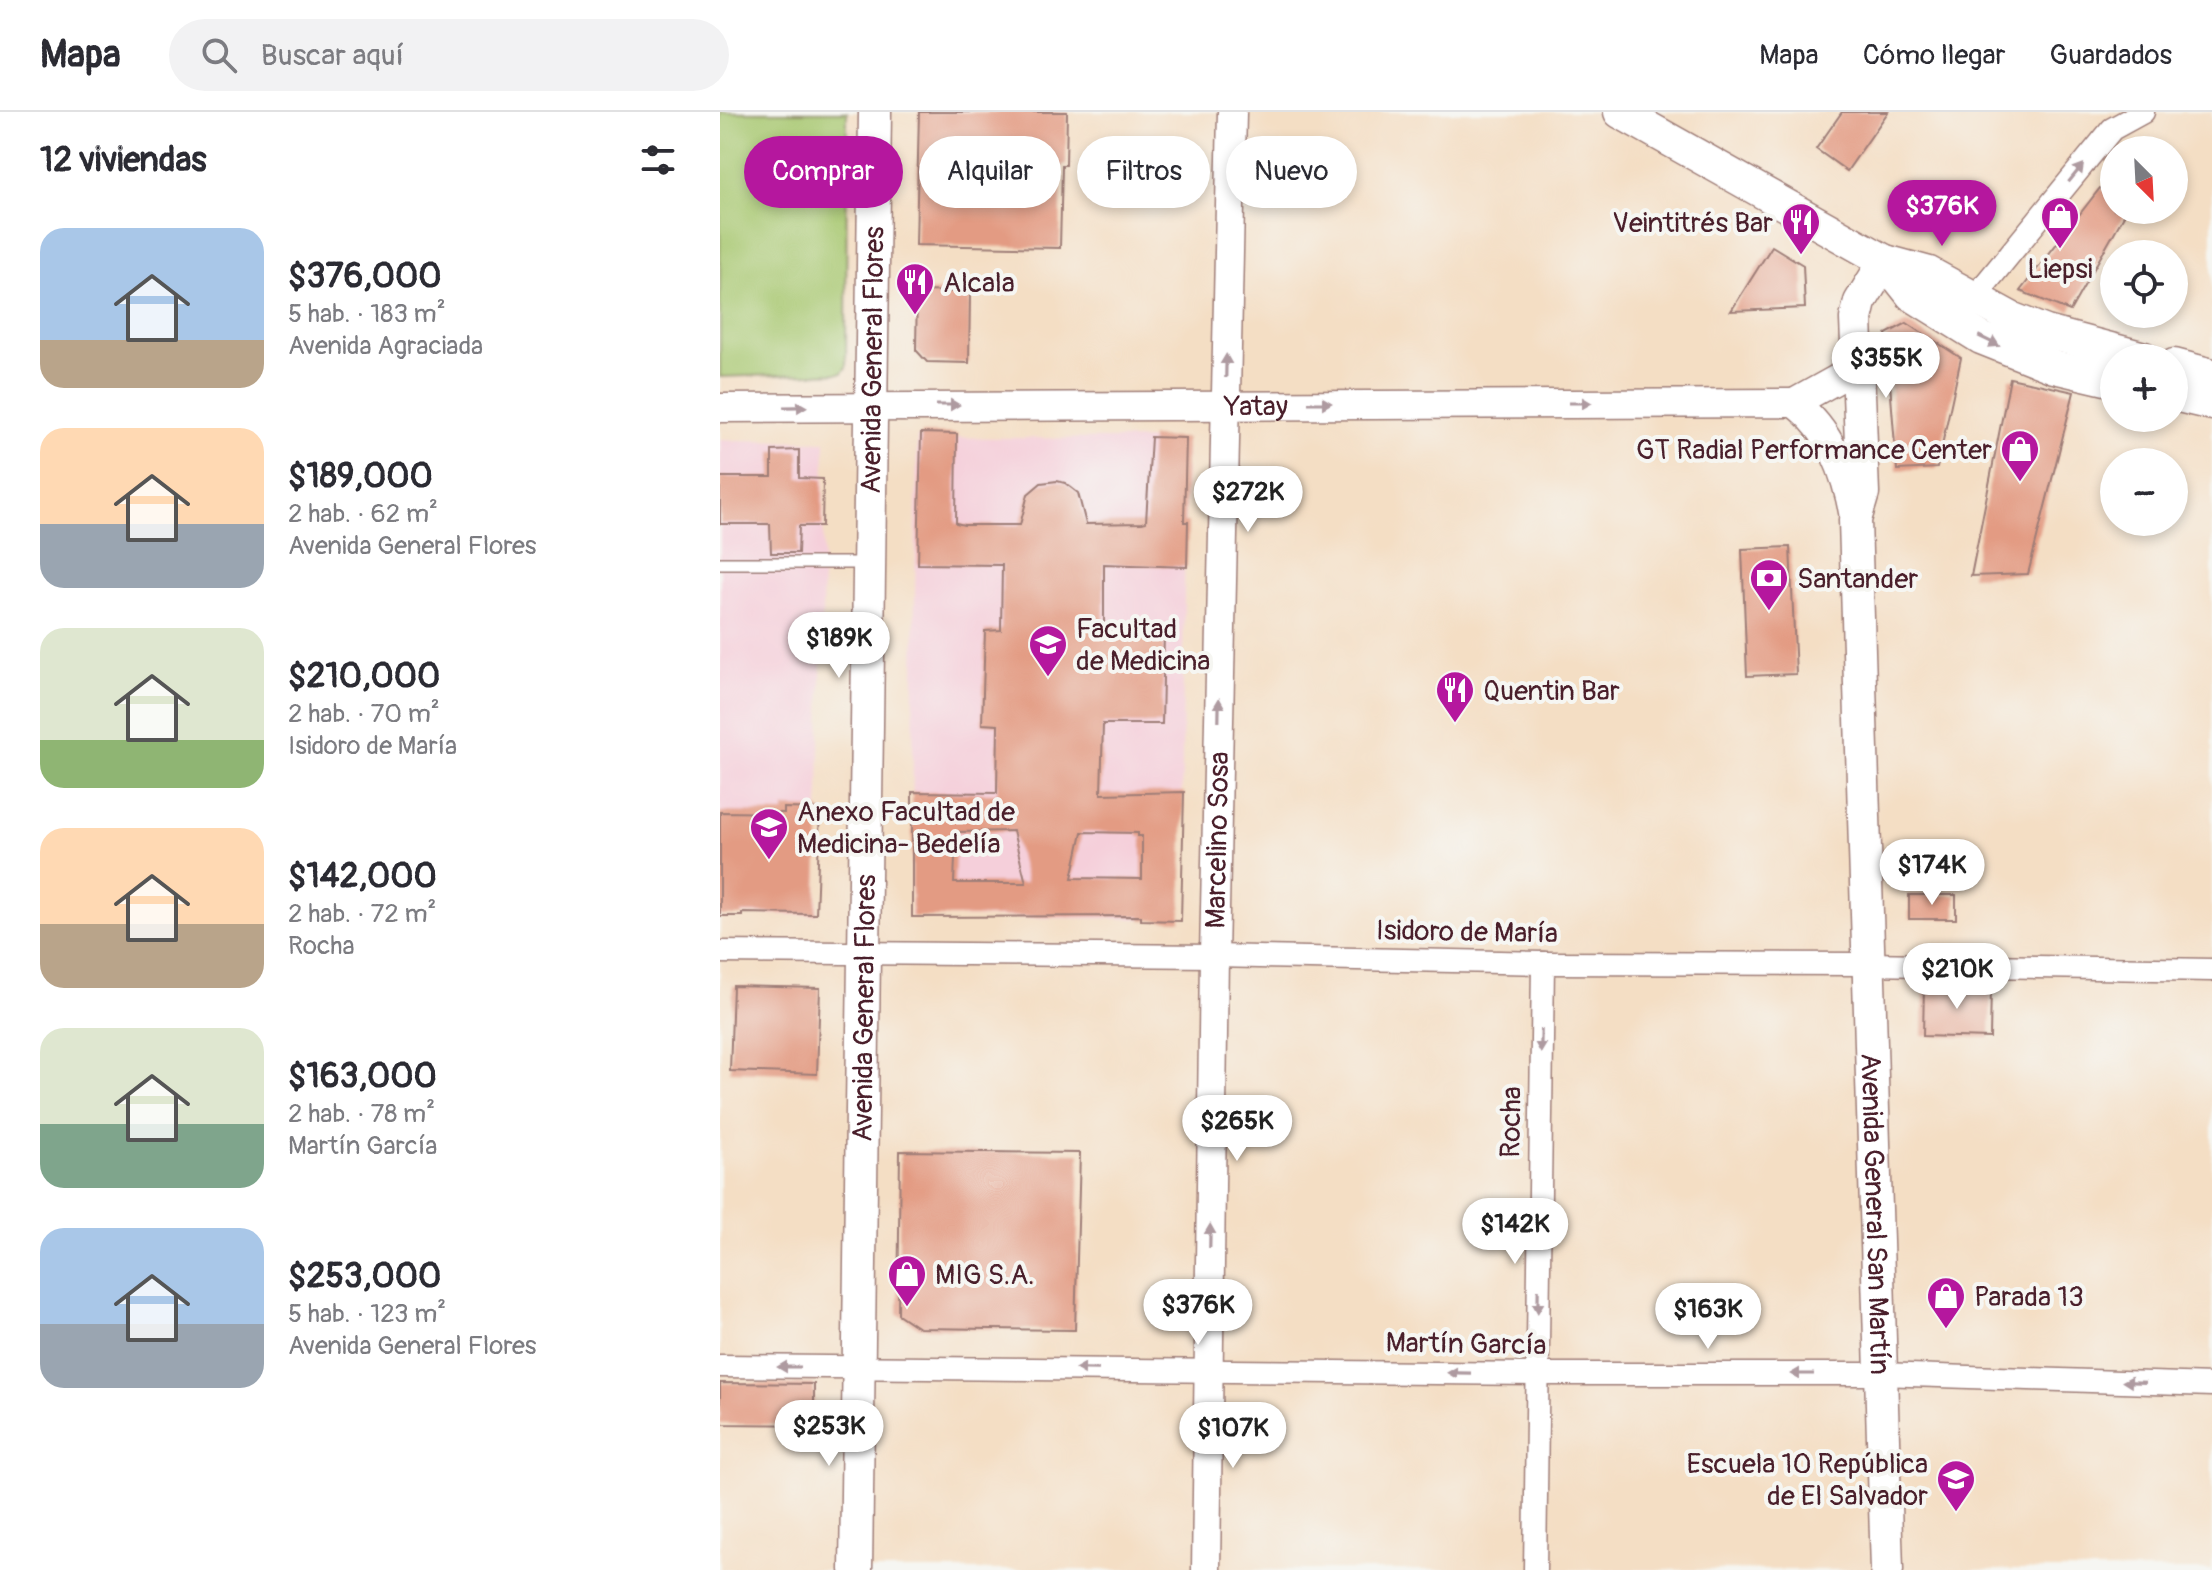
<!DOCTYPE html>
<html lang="es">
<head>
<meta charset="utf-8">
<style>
  body { margin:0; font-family:Pangolin,sans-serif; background:#f2f2f3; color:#2b2b33; height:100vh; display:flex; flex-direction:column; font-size:30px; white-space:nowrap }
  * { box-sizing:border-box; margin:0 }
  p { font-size:26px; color:#7c7c81 }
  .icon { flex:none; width:44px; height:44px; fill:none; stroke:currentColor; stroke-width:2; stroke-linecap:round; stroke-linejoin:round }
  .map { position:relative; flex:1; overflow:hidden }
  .panel { display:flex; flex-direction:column; background:#fff; width:720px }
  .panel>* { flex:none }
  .banner { position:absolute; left:24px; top:24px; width:760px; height:72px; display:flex; gap:16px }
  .needle { width:52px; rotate:156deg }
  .fabs { position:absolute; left:1380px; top:24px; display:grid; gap:16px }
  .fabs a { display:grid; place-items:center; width:88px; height:88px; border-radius:50%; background:#fff; box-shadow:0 4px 12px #0003; font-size:40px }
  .price { position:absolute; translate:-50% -68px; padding:0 18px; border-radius:28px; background:#fff; color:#222; font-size:26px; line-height:52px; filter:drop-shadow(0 2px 4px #0008) }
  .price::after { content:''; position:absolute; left:50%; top:48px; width:24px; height:18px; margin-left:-12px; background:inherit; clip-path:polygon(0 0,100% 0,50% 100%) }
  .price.active { background:#b5179e; color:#fff }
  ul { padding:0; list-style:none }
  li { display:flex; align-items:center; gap:24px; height:200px; padding:0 40px }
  li span { display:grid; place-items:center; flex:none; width:224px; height:160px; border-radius:24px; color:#555 }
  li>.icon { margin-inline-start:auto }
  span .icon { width:96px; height:96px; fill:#fffc; stroke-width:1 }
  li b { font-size:34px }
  h2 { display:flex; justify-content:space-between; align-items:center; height:96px; padding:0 40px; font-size:34px }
  .pill { padding:0 28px; border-radius:36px; background:#fff; box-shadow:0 4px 12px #0003; font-size:28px; line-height:72px }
  .pill.active { background:#b5179e; color:#fff }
  header { display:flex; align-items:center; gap:48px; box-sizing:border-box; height:112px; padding:0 40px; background:#fff; border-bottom:2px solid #e1e1e2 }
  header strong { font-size:38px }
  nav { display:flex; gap:44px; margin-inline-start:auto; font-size:28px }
  .search { width:560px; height:72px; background:#f2f2f3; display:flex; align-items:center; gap:20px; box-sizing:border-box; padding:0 28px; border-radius:44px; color:#7c7c81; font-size:30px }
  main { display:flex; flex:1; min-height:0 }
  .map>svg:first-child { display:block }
  .built { fill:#f5cfda }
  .green { fill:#a7c770; stroke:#78734e; stroke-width:2 }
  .building { fill:#e39b83; fill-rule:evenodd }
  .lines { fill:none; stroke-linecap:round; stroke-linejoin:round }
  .service-casing { stroke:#9f7e78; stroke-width:14 }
  .minor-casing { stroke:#9f7e78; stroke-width:25 }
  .tertiary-casing { stroke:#9f7e78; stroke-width:31 }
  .secondary-casing { stroke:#9f7e78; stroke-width:35 }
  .service { stroke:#fff; stroke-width:11 }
  .minor { stroke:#fff; stroke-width:22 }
  .tertiary { stroke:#fff; stroke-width:28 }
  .secondary { stroke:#fff; stroke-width:32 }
  .oneway { fill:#ae9aa0 }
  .labels { text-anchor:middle; stroke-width:8; stroke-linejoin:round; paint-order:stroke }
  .poi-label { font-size:28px; fill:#4a1f2b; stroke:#f6f6f2; text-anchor:start }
  .street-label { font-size:28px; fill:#4a1f2b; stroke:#f6f6f2 }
</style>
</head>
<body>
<header>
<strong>Mapa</strong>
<div class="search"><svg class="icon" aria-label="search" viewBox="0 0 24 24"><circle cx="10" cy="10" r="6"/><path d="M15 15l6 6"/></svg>Buscar aquí</div>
<nav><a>Mapa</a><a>Cómo llegar</a><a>Guardados</a></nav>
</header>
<main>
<section class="panel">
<h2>12 viviendas<svg class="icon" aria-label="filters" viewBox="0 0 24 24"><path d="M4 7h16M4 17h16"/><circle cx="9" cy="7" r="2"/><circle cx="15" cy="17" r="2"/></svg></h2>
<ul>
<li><span style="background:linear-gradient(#a9c7e8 70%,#b9a48a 0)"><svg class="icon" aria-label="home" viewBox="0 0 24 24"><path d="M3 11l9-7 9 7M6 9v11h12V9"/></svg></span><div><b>$376,000</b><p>5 hab. · 183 m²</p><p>Avenida Agraciada</p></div></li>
<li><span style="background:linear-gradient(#ffd9b3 60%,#9aa5b1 0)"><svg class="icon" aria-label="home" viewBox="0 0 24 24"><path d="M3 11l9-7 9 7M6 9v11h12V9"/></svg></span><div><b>$189,000</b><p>2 hab. · 62 m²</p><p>Avenida General Flores</p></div></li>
<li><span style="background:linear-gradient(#dfe7d0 70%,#8fb573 0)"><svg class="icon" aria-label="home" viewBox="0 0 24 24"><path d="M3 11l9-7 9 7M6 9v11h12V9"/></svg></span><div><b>$210,000</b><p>2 hab. · 70 m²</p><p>Isidoro de María</p></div></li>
<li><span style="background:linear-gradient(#ffd9b3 60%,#b9a48a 0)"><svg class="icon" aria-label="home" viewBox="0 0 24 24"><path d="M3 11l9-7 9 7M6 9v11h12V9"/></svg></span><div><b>$142,000</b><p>2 hab. · 72 m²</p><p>Rocha</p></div></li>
<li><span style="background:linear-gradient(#dfe7d0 60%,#7fa58c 0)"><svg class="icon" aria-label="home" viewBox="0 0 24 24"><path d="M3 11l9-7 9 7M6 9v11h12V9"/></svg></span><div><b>$163,000</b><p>2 hab. · 78 m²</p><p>Martín García</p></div></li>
<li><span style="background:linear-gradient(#a9c7e8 60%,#9aa5b1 0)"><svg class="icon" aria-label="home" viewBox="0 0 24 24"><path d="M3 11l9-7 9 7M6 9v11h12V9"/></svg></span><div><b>$253,000</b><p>5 hab. · 123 m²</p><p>Avenida General Flores</p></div></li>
</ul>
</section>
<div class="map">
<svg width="1492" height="1458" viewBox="0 0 1492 1458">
  <rect width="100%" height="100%" fill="#f6f6f2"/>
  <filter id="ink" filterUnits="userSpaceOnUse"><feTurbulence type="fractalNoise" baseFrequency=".0125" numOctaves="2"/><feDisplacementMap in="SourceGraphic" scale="16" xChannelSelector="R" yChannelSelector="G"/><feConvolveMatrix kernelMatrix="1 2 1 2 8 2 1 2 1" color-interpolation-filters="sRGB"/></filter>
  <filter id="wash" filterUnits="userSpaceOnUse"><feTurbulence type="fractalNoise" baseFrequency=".006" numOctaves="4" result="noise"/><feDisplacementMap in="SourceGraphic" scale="32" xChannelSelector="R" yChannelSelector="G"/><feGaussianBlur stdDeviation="1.8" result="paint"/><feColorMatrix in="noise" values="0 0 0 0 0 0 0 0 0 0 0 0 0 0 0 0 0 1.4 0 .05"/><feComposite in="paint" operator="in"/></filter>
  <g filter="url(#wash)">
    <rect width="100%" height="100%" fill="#f4dec4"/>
    <!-- built -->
    <g class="built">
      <path d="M197,325L466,328L460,807L191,805Z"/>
      <path d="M0,328L105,329L97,803L0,802Z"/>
    </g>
    <!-- green -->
    <path class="green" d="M0,0H127L126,255L122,261L0,265Z"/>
    <g id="blocks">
      <!-- building -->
      <g class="building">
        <path d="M199,0H347L346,53H342L340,136L196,133Z"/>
        <path d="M1122,0H1168L1127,59L1096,37Z"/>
        <path d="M1380,76L1394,83V98H1407L1350,199L1300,179Z"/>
        <path d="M1052,134L1083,153L1085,196L1011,199Z"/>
        <path d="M197,179L250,180L249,251L207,250L196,238Z"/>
        <path d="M1187,211L1241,246L1217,356L1177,358L1166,222Z"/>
        <path d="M1290,266L1354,280L1308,462L1251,464Z"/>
        <path d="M201,321L237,322L236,411L244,413H300L308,382L321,371L337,369L345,371L358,381L366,412L422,411L426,410L431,325L466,326L464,410H468L467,455L384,452V520H444L442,612H383L381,682L464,680L461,809L421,808V804L192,805V680L277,681L278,613L262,612L265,519L281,518L282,453L198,452ZM293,719L306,771H234L236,720ZM362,720L418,721V724H422V767L352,766Z"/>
        <path d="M79,338V366L103,367L102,414H79L78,441H51L50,412H0V365H52V339Z"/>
        <path d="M1070,435L1076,562L1027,564L1022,437Z"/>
        <path d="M64,696L100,697L96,802L22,801V804H0V700L64,701Z"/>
        <rect x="1189" y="783" width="47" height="24"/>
        <path d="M1204,873L1271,874L1270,926L1203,924Z"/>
        <path d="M13,874L100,876L97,962L10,959Z"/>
        <path d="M180,1039L360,1041L355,1218L199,1216L178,1202Z"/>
        <path d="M0,1271L94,1272V1313L0,1312Z"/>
      </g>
    </g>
  </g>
  <g filter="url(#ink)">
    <use href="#blocks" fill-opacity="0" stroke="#9f7e78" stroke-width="2"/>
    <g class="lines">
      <!-- service casing -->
      <g class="service-casing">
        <path id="service" d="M0,451H147"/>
      </g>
      <!-- minor casing -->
      <g class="minor-casing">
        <g id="minor">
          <path d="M1254,186L1392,17L1423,0"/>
          <path d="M0,840L494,844L823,851L1147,852L1492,858"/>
          <path d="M0,1254L817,1262H1160L1492,1273"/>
          <path d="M815,1458L823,851"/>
        </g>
      </g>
      <!-- tertiary casing -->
      <g class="tertiary-casing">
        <g id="tertiary">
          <path d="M1074,291L1119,266L1136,248"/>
          <path id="s1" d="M0,296L1074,291C1111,318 1126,361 1134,405"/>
          <path id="s2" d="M486,1458L494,844L512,0"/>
        </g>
      </g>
      <!-- secondary casing -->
      <g class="secondary-casing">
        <g id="secondary">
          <path d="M900,0L1165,149L1209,161L1293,207L1326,220L1424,246"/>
          <path id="s3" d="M1165,149L1140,190L1136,207L1143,381L1135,408L1167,1458"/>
          <path d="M1165,149L1192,183L1261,226L1334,255L1394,269"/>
          <path d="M1454,253L1492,263"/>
          <path d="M1454,283L1492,292"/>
          <path id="s4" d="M136,1458L155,0"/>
        </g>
      </g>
      <!-- service -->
      <use href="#service" class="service"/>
      <!-- minor -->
      <use href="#minor" class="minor"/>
      <!-- tertiary -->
      <use href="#tertiary" class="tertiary"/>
      <!-- secondary -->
      <use href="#secondary" class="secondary"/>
    </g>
    <!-- one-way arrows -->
    <defs><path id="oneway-solid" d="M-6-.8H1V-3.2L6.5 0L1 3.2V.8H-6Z" transform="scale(2)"/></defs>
    <g class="oneway">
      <use href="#oneway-solid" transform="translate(1356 61) rotate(-51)"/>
      <use href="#oneway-solid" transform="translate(1269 229) rotate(26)"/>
      <use href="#oneway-solid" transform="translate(506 254) rotate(-89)"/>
      <use href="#oneway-solid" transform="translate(600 291)"/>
      <use href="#oneway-solid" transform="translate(860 291)"/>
      <use href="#oneway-solid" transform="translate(228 293)"/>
      <use href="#oneway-solid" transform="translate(75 295) rotate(-1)"/>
      <use href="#oneway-solid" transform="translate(499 598) rotate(-89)"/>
      <use href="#oneway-solid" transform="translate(821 929) rotate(91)"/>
      <use href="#oneway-solid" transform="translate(490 1124) rotate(-89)"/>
      <use href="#oneway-solid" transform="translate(818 1189) rotate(91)"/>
      <use href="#oneway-solid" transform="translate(69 1255) rotate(-180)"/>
      <use href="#oneway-solid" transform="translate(367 1257) rotate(-179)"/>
      <use href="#oneway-solid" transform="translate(739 1261) rotate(-179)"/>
      <use href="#oneway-solid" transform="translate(1082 1262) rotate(-180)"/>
      <use href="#oneway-solid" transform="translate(1414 1270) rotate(-178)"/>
    </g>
  </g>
  <!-- icons -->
  <defs>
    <g id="shop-pin" transform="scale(2)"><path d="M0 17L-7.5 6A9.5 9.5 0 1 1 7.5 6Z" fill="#b5179e" stroke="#f6f6f2"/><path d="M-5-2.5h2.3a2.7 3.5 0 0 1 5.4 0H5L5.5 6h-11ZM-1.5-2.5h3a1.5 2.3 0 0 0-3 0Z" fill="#fff"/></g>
    <g id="restaurant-pin" transform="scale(2)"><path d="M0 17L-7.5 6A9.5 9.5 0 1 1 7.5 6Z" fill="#b5179e" stroke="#f6f6f2"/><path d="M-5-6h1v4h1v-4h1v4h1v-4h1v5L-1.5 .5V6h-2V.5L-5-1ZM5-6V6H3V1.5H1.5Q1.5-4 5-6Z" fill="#fff"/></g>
    <g id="bank-pin" transform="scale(2)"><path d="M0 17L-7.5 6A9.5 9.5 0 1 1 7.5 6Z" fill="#b5179e" stroke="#f6f6f2"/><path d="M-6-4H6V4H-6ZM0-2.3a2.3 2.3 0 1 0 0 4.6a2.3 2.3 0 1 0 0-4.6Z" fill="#fff"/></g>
    <g id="university-pin" transform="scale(2)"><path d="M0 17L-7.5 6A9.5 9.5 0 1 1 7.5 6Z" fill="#b5179e" stroke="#f6f6f2"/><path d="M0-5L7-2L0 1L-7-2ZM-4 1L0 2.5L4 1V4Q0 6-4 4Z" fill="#fff"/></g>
    <g id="school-pin" transform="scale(2)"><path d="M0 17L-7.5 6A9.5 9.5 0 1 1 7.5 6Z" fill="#b5179e" stroke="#f6f6f2"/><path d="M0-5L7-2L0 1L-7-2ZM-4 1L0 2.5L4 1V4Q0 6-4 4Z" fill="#fff"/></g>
  </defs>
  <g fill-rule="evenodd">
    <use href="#shop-pin" x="1340" y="104"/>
    <use href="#restaurant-pin" x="1081" y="110"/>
    <use href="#restaurant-pin" x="195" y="170"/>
    <use href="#shop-pin" x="1300" y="337"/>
    <use href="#bank-pin" x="1049" y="466"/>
    <use href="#university-pin" x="328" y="532"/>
    <use href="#restaurant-pin" x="735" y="578"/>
    <use href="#university-pin" x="49" y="715"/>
    <use href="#shop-pin" x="187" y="1162"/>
    <use href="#shop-pin" x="1226" y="1184"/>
    <use href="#school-pin" x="1236" y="1367"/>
  </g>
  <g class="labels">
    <!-- poi labels -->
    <g class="poi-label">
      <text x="1053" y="120" text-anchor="end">Veintitrés Bar</text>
      <text x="1340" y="166" text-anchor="middle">Liepsi</text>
      <text x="223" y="180">Alcala</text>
      <text x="1272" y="347" text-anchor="end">GT Radial Performance Center</text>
      <text x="1077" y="476">Santander</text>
      <text x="356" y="526">Facultad<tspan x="356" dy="32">de Medicina</tspan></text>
      <text x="763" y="588">Quentin Bar</text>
      <text x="77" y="709">Anexo Facultad de<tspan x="77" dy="32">Medicina- Bedelía</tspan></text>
      <text x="215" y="1172">MIG S.A.</text>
      <text x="1254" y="1194">Parada 13</text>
      <text x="1208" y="1361" text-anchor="end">Escuela 10 República<tspan x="1208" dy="32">de El Salvador</tspan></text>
    </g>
    <!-- street labels -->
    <g class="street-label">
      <text dy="10" stroke="none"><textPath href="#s4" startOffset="1210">Avenida General Flores</textPath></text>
      <text dy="10" stroke="none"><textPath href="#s1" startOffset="536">Yatay</textPath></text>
      <text dy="10" stroke="none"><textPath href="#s2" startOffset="730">Marcelino Sosa</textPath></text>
      <text transform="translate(747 819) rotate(1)" y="10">Isidoro de María</text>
      <text dy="10" stroke="none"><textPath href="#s4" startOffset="562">Avenida General Flores</textPath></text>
      <text transform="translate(790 1010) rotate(-89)" y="10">Rocha</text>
      <text dy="10" stroke="none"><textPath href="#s3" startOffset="962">Avenida General San Martín</textPath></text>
      <text transform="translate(746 1231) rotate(1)" y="10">Martín García</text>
    </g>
  </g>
</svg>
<div class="fabs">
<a><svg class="needle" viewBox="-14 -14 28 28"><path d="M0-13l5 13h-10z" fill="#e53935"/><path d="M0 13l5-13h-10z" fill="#7c7c81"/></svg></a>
<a><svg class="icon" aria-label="locate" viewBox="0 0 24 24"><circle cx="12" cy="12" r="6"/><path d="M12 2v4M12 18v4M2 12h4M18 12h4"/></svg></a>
<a>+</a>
<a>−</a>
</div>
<b class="price active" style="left:1222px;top:136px">$376K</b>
<b class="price" style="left:1166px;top:288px">$355K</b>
<b class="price" style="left:528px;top:422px">$272K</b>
<b class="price" style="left:119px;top:568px">$189K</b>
<b class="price" style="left:1212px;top:795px">$174K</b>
<b class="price" style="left:1237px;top:899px">$210K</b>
<b class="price" style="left:517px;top:1051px">$265K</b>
<b class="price" style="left:795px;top:1154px">$142K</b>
<b class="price" style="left:478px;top:1235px">$376K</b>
<b class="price" style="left:988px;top:1239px">$163K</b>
<b class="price" style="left:109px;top:1356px">$253K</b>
<b class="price" style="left:513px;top:1358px">$107K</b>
<div class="banner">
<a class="pill active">Comprar</a>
<a class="pill">Alquilar</a>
<a class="pill">Filtros</a>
<a class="pill">Nuevo</a>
</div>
</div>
</main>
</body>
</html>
